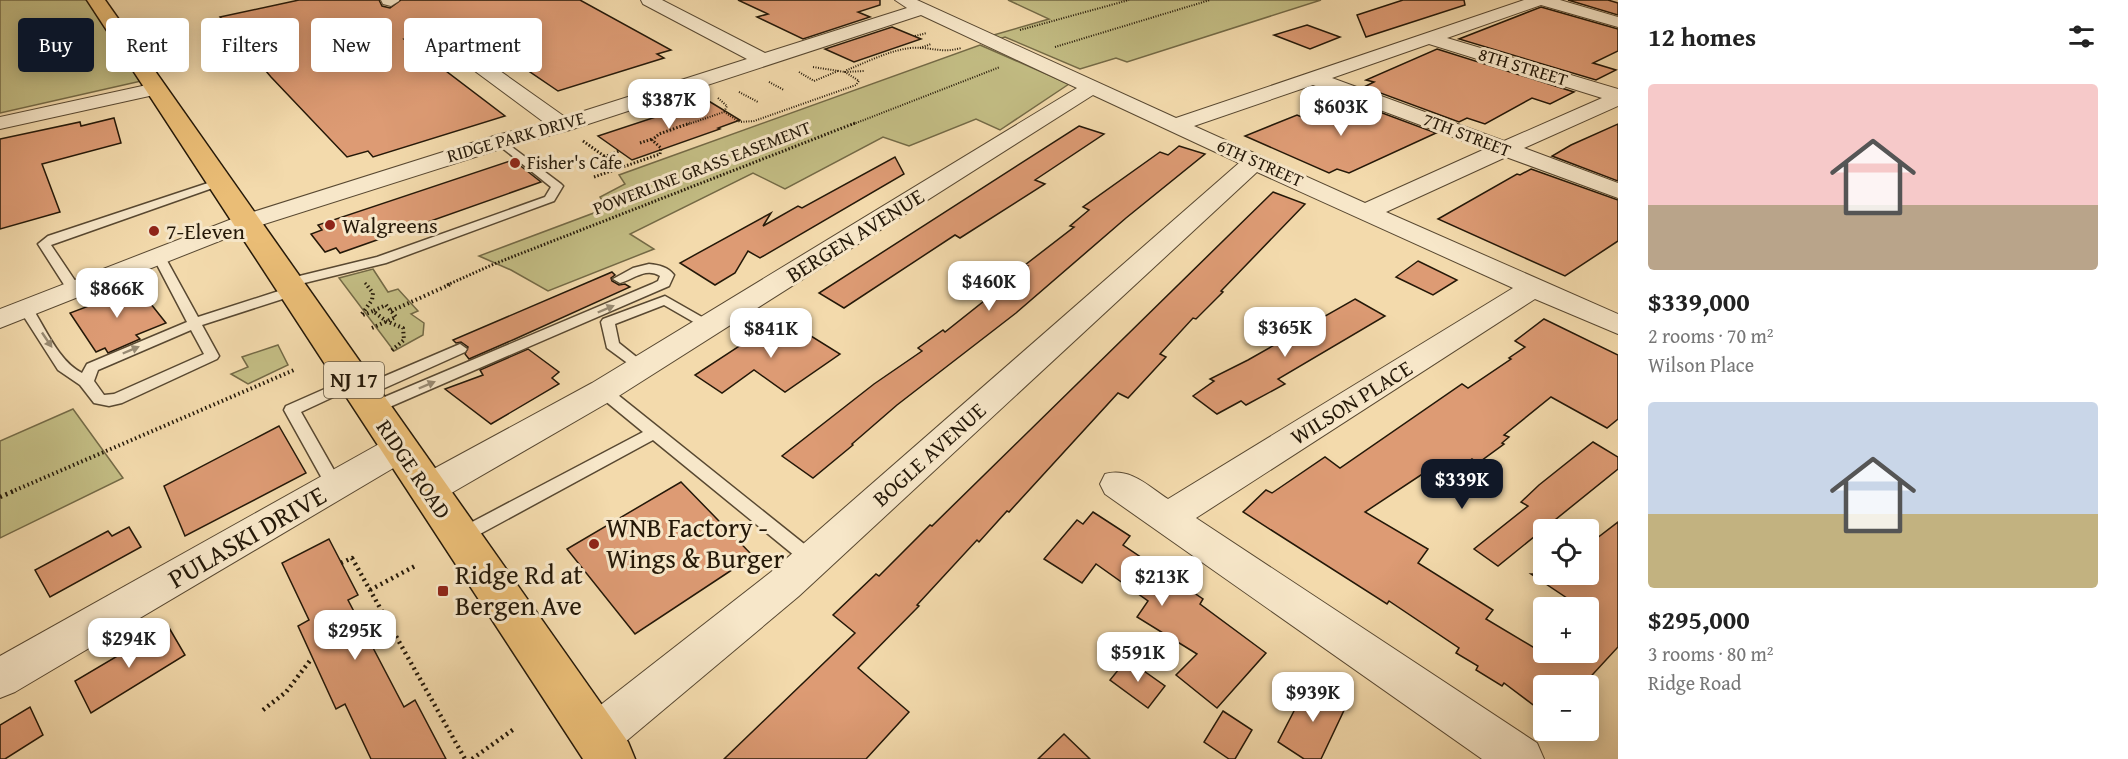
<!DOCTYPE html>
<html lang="en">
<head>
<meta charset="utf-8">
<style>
  body { margin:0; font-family:"Gentium Book Plus",serif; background:#f2f2f2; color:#222; height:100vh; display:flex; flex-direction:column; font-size:22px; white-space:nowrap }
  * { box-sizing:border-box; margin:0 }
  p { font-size:20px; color:#767676 }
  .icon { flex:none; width:33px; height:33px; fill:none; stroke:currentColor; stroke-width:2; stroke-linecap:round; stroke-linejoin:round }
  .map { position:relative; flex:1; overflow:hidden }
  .details { display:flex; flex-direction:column; background:#fff; width:510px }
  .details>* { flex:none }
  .banner { position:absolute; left:18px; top:18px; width:570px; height:54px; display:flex; gap:12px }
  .controls { position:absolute; left:1533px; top:519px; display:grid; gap:12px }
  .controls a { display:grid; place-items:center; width:66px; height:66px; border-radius:6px; background:#fff; box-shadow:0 3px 15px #0003; font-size:30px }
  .price { position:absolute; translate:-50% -51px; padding:0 14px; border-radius:12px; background:#fff; color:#222; font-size:20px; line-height:39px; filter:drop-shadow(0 2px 3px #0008) }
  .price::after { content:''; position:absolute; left:50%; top:36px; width:18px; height:14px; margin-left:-9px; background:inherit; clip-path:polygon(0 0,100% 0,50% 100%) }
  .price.on { background:#111827; color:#fff }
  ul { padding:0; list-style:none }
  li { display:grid; align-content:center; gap:12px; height:318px; padding:0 30px }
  li span { display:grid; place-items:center; height:186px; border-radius:6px; color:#555 }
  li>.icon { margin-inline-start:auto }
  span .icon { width:108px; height:108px; fill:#fffc; stroke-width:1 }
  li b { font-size:26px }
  h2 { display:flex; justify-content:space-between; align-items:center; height:72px; padding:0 30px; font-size:26px }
  .tag { padding:0 21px; border-radius:6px; background:#fff; box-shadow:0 3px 15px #0003; font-size:21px; line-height:54px }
  .tag.on { background:#111827; color:#fff }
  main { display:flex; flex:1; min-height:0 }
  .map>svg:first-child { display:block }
  .green { fill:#c3bd84; stroke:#746a46; stroke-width:1.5 }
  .building { fill:#dd9b74; stroke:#241808; stroke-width:1.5 }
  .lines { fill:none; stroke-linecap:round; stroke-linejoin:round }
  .service-casing { stroke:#584831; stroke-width:3 }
  .minor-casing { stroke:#584831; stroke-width:2 }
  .primary-casing { stroke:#241808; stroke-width:3 }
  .path-far3 { stroke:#241808; stroke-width:2; stroke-dasharray:1 1.5; stroke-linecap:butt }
  .path-far2 { stroke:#241808; stroke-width:3; stroke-dasharray:1.5 2; stroke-linecap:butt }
  .path-far1 { stroke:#241808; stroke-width:4; stroke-dasharray:1.5 3; stroke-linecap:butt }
  .path { stroke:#241808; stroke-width:4.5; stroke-dasharray:2 4; stroke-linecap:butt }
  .service { fill:#f7e7c9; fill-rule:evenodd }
  .minor { fill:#f7e7c9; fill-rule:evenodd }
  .primary { fill:#eabd76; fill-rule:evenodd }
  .oneway { fill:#988a72 }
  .poi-dot { fill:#8f2418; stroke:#f7e7c9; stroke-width:2 }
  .labels { text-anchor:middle; stroke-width:6; stroke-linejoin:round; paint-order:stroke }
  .far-street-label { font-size:18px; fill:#241808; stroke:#f7e7c9 }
  .far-poi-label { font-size:18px; fill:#241808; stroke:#f7e7c9; text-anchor:start }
  .shield { fill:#f7e7c9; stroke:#635642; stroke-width:1.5 }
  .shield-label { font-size:21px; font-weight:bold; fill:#241808 }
  .poi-label { font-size:22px; fill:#241808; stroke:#f7e7c9; text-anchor:start }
  .street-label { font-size:22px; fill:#241808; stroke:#f7e7c9 }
  .near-poi-label { font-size:27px; fill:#241808; stroke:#f7e7c9; text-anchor:start }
  .near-street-label { font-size:27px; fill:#241808; stroke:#f7e7c9 }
</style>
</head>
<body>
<main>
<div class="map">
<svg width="1618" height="759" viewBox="0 0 1618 759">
  <rect width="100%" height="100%" fill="#f3daac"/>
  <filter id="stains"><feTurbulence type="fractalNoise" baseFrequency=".00333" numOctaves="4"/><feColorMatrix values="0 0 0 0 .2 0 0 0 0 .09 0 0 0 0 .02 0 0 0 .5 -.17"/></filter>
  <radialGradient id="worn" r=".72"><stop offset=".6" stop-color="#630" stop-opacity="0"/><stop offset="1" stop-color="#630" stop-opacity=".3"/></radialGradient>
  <!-- green -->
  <g class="green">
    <path d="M0,0H96L150,79L0,113Z"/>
    <path d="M1008,0H1321L1127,62L1116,58L1080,69L1005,37L992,41L983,38L1049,19Z"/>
    <path d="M980,45L1069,84L1000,130L976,119L909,146L883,137L785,189L753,173L630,234L654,249L548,291L511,270L479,256L607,208L600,197L625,184L619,175Z"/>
    <path d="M373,269L388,292L398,289L418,311L411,314L424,323L423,335L394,351L339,278Z"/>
    <path d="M278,345L288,365L248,384L231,374L248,367L242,357Z"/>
    <path d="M73,409L123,478L0,538V441Z"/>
  </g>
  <!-- building -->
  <g class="building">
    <path d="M299,0H379L382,6L390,8L401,0H580L671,50L657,54L664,58L558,91L461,25L433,30L429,33L404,39L505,116L373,157L368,151L347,157L271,77L220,17Z"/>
    <path d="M738,0H880V5L858,12L870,17L803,39L757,17L768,14Z"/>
    <path d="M1403,0H1464L1465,5L1366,37L1357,15Z"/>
    <path d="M1568,0H1608L1618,3V15Z"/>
    <path d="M1541,7L1618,29V51L1593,63L1616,70L1596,80L1459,39Z"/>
    <path d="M1307,25L1340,37L1310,49L1274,35Z"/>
    <path d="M892,27L921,39L854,62L825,49Z"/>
    <path d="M1437,49L1574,92L1550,104L1532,98L1485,124L1467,118L1459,122L1364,87L1374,82L1366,80Z"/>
    <path d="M1342,98L1436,133L1349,173L1337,169L1329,173L1245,136L1297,115L1304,118Z"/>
    <path d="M707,100L740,120L718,128L720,129L632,160L598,136Z"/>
    <path d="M114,118L121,143L42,164L60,212L0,229V139L80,122L81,126Z"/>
    <path d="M1618,124V181L1552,156L1571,145Z"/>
    <path d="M1079,126L1104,134L1035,180L1045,184L960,238L955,235L844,308L819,293Z"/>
    <path d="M1179,146L1205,154L1126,218L1016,313L897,405L852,444L853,445L813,478L782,456L874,384L922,351L918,348L943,330L945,332L1028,266L1025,265L1074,227L1070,226L1089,210L1083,207L1160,152L1168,155Z"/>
    <path d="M895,157L904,174L760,258L748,251L735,273L715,285L680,263L771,213L763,226L798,206L802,208Z"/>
    <path d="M513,160L541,182L340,253L336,248L325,252L311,234L322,230L318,225Z"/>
    <path d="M1531,169L1618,200V241L1565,276L1438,219L1517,174L1520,175Z"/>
    <path d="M1273,192L1305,204L1221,291L1223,292L1196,319L1193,318L1160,354L1166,357L1128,398L1118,393L1009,512L1007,511L979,542L977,540L917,605L919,606L858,668L909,712L866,759H724L855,633L833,615L876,574L879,576L930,525L932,526Z"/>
    <path d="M1418,261L1457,280L1433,295L1396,277Z"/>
    <path d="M612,272L615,275L611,278L612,281L619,285L625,284L630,287L515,339L469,359L465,354L468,347L461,342L456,343L453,340Z"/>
    <path d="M135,284L166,323L136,335L140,339L108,353L105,348L96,352L70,313L94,304L91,301Z"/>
    <path d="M1355,299L1385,316L1278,379L1285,384L1246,405L1241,401L1217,414L1193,396L1214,381L1210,379L1248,360Z"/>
    <path d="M782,318L840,354L785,392L754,370L722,393L695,375Z"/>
    <path d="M1544,319L1618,355V419L1607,428L1551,397L1504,435L1509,437L1502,443L1504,444L1478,463L1472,459L1445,479L1430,469L1365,512L1428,549L1418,563L1493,610L1486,619L1548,656L1552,652H1563L1567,655L1569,652H1588V608H1582L1531,574H1588V545L1618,522V647L1582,686H1544V713L1504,683L1502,686L1476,670L1478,666L1456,653L1459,648L1389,601L1387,604L1243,512L1266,490L1272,493L1325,457L1340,468L1462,384L1468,388L1511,359L1509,358L1525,347L1515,341Z"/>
    <path d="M528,349L559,372L552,378L559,384L491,424L445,389L483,375L480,370Z"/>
    <path d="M279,426L306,473L185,536L164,486Z"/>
    <path d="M1593,442L1618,457V469L1498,566L1474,549L1528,506L1521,502L1539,485Z"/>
    <path d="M681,482L753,556L635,634L567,549Z"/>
    <path d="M1093,512L1130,536L1123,545L1203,599L1200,604L1266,653L1217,708L1176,675L1197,654L1137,617L1148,601L1096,564L1082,583L1044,559L1077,520L1083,524Z"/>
    <path d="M129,527L141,547L50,597L35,570L108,531L112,536Z"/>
    <path d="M329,539L358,595L348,600L404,707L415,700L446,759H371L345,704L336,709L298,626L309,620L282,563Z"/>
    <path d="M168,626L185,655L91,713L75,681Z"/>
    <path d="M1127,659L1165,686L1148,708L1110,680Z"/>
    <path d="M1309,682L1347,704L1321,759H1304L1278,742Z"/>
    <path d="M30,707L43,735L5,759H0V725Z"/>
    <path d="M1223,711L1252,730L1235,759H1229L1204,742Z"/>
    <path d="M1064,734L1090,759H1038Z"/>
  </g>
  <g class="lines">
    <!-- service casing -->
    <g class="service-casing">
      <g id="service">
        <path d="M500,138L561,184L563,186L554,201L386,263L288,287L281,283L283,280L377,257L545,197L551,187L496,143L495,141Z"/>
        <path d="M220,179L224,180V184L51,245L82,291L80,294H70L38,244L48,236Z"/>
        <path d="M159,253L165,257L198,317L288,288L293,287L300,291L298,294L202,325L219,356L217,359L122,403L109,406L94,403L80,385L58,370L19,309L26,305L31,306C45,327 58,361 82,373L87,364L187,322L153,257ZM191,330L204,354L114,394L104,395L94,381L98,370Z"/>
        <path d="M649,264C659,265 668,267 674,275L669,286L378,412H368L365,408L368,404L652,284L658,281L660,276C646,267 634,279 620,283L613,279L633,268Z"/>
        <path d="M665,296L716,325L709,329L704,328L664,305L615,324L619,343L649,367L647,370H637L607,348L601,322L603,319Z"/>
        <path d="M460,344L467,349L465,352L367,396H357L354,392L357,388Z"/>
        <path d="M354,376L359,377L362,381L359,385L301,412L343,486L341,491L335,492L329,491L284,410L286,406Z"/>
        <path d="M603,386L608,387L818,555L821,560L818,565L812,568L806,565L653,440L467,541L461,543L455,541L452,536L455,531L643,432L598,395L595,391Z"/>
      </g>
    </g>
    <!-- minor casing -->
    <g class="minor-casing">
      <g id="minor">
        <path d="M381,0H399V1L391,6L383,4Z"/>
        <path d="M641,0H662L765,53L907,8L895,0H917L1176,118L1524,0H1560L1618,17V27L1541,5L1447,38L1618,89V106L1524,148L1618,183V198L1506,157L1386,212L1618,314V334L1535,299L1196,518L1537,743L1544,759H1482L1105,494L1100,484L1105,474C1130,467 1148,486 1168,499L1513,288L1257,172L799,596L612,753L596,759L580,753L573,737L580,721L771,572L1239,163L1093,95L614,399L441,499L428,503L415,499L410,489L415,479L592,383L1077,88L921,15L570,130L513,145L255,227L0,328V309L237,217L497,135L545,123L433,40L430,36L433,32H445L565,117L747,59L643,4ZM1429,44L1602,98L1504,141L1332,78ZM1313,85L1485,149L1365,203L1194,126Z"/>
        <path d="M156,83L163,85L166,89L163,93L0,129V117Z"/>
        <path d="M400,436L412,439L417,448L412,457L15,692L0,698V656L388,439Z"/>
      </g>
    </g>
    <!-- primary casing -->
    <g class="primary-casing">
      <path id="primary" d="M87,0H105L628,742L635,759H583Z"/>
    </g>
    <!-- path-far3 -->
    <g class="path-far3">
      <path d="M1020,30L1129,0"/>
      <path d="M915,36L927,33"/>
      <path d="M1055,47L1210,0"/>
      <path d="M920,48L931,44"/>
      <path d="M813,67L845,72L864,71"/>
      <path d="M799,72L814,81L838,71"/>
      <path d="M769,82L784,90"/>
      <path d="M739,92L758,102"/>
      <path d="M718,98L727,106L724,112"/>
      <path d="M686,125L724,112L740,122L754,121L856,85L859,81L845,72L847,70C867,62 888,51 910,48C929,46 941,54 961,48"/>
      <path d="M851,125L1000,67"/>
    </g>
    <!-- path-far2 -->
    <g class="path-far2">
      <path d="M583,141L621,168"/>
      <path d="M640,143L652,139"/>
      <path d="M604,157L619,151"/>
      <path d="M594,177L660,154L661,148L652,140L659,134L690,123"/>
      <path d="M365,283L367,285"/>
      <path d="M447,285L494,264L855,123"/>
    </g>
    <!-- path-far1 -->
    <g class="path-far1">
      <path d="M391,311L451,284"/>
      <path d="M362,314L372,300L373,293L366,284"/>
      <path d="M363,315L373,311L386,321L403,328L404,340L391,351"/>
      <path d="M372,328L396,317L386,305L373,311"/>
      <path d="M11,492L294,370"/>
    </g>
    <!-- path -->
    <g class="path">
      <path d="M0,497L14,491"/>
      <path d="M341,563L352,558L465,759"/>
      <path d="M370,590L415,566"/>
      <path d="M263,710L286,692L312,658"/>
      <path d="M472,759L514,729"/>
    </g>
    <!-- service -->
    <use href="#service" class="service"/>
    <!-- minor -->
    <use href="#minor" class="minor"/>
    <!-- primary -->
    <use href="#primary" class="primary"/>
  </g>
  <!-- one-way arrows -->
  <defs><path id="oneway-solid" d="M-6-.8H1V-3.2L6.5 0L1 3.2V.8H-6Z" transform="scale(1.5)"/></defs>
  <g class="oneway">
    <use href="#oneway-solid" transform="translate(606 309) rotate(-23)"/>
    <use href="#oneway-solid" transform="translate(47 340) rotate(56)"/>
    <use href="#oneway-solid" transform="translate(131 350) rotate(-23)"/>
    <use href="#oneway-solid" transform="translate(427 385) rotate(-23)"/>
  </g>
  <!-- markers -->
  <g class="poi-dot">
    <circle cx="515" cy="163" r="6"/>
    <circle cx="330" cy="225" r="6"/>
    <circle cx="154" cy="231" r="6"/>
    <circle cx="594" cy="544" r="6"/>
    <rect x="437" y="585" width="12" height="12" rx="3"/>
  </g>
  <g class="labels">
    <!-- far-street labels -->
    <g class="far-street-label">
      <text transform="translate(1523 67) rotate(17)" y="6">8TH STREET</text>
      <text transform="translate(1467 135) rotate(21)" y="6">7TH STREET</text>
      <text transform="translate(516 137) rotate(-16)" y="6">RIDGE PARK DRIVE</text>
      <text transform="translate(1260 163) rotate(24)" y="6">6TH STREET</text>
      <text transform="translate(702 168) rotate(-21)" y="6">POWERLINE GRASS EASEMENT</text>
    </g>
    <!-- far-poi labels -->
    <g class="far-poi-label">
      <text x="527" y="169">Fisher's Cafe</text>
    </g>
    <!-- shield labels -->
    <rect class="shield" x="324" y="362" width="60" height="36" rx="4.5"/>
    <g class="shield-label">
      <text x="354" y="387">NJ 17</text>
    </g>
    <!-- poi labels -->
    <g class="poi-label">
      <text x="342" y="233">Walgreens</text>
      <text x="166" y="239">7-Eleven</text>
    </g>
    <!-- street labels -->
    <g class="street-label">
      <text transform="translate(855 235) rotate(-32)" y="8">BERGEN AVENUE</text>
      <text transform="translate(1351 402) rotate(-32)" y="8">WILSON PLACE</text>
      <text transform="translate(929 454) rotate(-42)" y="8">BOGLE AVENUE</text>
      <text transform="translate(414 469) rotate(56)" y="8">RIDGE ROAD</text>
    </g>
    <!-- near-poi labels -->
    <g class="near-poi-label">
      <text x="606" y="537">WNB Factory -<tspan x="606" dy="31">Wings &amp; Burger</tspan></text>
      <text x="455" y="584">Ridge Rd at<tspan x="455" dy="31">Bergen Ave</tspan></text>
    </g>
    <!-- near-street labels -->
    <g class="near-street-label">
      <text transform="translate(247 537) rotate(-30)" y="9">PULASKI DRIVE</text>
    </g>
  </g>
  <rect width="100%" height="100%" filter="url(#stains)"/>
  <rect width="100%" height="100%" fill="url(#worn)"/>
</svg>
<div class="controls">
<a><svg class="icon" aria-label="locate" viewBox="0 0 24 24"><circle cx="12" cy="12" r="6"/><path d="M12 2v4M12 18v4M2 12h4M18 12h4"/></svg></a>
<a>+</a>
<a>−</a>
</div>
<b class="price" style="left:669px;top:130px">$387K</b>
<b class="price" style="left:1341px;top:137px">$603K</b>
<b class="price" style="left:989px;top:312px">$460K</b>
<b class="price" style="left:117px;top:319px">$866K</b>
<b class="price" style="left:1285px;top:358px">$365K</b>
<b class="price" style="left:771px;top:359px">$841K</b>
<b class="price on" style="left:1462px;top:510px">$339K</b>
<b class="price" style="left:1162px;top:607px">$213K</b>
<b class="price" style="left:355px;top:661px">$295K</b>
<b class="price" style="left:129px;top:669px">$294K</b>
<b class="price" style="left:1138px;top:683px">$591K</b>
<b class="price" style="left:1313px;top:723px">$939K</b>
<div class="banner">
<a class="tag on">Buy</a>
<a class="tag">Rent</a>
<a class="tag">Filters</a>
<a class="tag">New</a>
<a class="tag">Apartment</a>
</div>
</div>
<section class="details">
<h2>12 homes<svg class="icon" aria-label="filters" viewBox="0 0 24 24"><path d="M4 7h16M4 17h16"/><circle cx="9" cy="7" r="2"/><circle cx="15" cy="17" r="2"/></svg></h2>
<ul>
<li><span style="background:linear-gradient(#f6c9c9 65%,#b9a48a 0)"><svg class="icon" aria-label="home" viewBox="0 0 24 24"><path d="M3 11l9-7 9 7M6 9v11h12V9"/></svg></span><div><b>$339,000</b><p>2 rooms · 70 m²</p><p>Wilson Place</p></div></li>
<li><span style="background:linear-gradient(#c9d6e8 60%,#c2b280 0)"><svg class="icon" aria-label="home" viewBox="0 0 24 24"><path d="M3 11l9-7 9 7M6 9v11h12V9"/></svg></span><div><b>$295,000</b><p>3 rooms · 80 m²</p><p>Ridge Road</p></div></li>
</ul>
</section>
</main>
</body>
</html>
